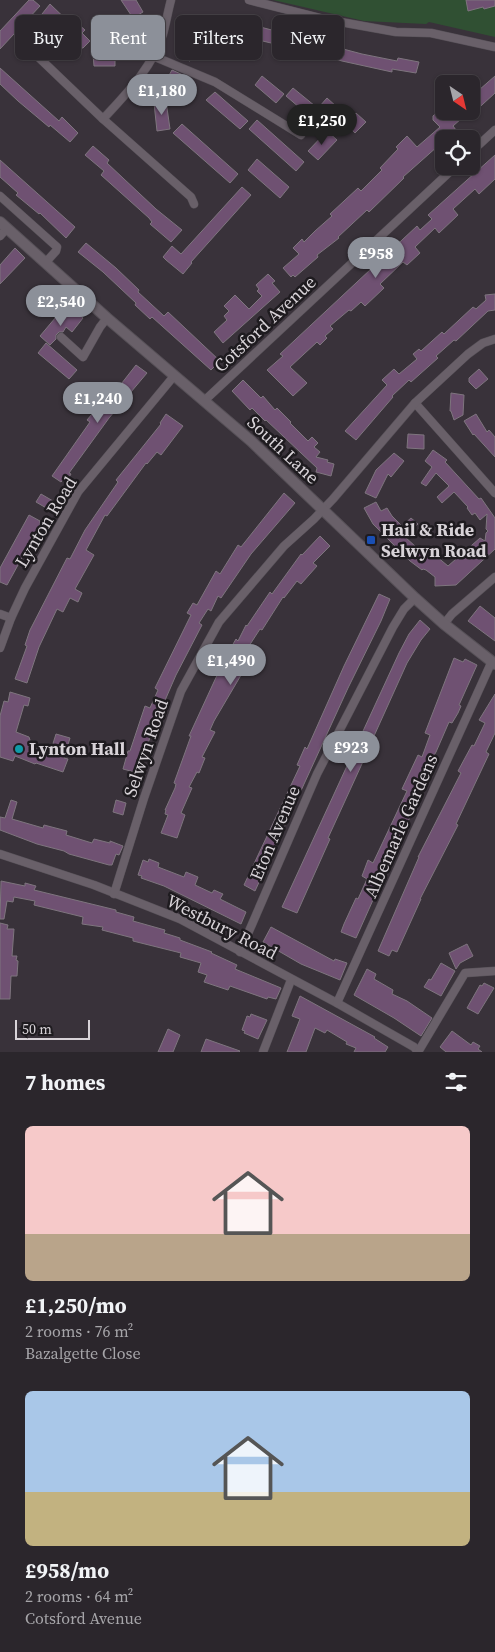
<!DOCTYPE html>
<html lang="en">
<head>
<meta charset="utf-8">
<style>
  body { margin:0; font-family:"Source Serif 4",serif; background:#332e34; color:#f1f3f6; height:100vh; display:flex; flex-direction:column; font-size:19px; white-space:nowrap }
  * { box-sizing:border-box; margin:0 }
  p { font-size:16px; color:#a6a5a9 }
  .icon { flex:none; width:28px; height:28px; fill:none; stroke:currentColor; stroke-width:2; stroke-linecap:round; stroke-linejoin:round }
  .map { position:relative; height:1052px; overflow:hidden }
  .panel { display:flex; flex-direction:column; background:#2b262c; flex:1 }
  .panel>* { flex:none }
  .guide { position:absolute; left:15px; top:15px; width:465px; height:45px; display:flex; gap:10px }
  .needle { width:32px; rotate:145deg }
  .buttons { position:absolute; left:435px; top:75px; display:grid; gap:10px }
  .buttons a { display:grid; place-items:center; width:45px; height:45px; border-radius:8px; background:#2b262c; box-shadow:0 1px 4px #0004,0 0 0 1px #474348; font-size:25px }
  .scale { position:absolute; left:15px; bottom:12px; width:75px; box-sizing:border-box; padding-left:5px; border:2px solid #d8d3d8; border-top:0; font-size:14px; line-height:18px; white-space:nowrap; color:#d8d3d8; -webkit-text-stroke:4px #1e1b1f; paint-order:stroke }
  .price { position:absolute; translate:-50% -42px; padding:0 11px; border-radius:18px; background:#8c9099; color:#fff; font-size:16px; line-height:32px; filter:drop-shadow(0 1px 2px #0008) }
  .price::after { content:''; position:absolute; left:50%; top:30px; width:15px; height:11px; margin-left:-8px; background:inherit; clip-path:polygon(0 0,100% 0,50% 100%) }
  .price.selected { background:#222; color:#fff }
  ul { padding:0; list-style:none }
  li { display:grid; align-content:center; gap:10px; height:265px; padding:0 25px }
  li span { display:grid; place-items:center; height:155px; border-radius:8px; color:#555 }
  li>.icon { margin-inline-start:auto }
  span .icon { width:90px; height:90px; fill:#fffc; stroke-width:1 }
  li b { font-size:21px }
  h2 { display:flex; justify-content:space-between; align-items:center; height:60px; padding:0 25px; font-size:21px }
  .chip { padding:0 18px; border-radius:8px; background:#2b262c; box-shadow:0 1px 4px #0004,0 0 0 1px #474348; font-size:18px; line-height:45px }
  .chip.selected { background:#8c9099; color:#fff }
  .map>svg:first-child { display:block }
  .green { fill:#305033 }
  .building { fill:#6f5172; stroke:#7e757e }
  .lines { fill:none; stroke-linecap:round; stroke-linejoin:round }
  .minor-casing { stroke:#575158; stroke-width:9 }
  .tertiary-casing { stroke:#575158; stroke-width:12 }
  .minor { stroke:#696069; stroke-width:8 }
  .tertiary { stroke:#696069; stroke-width:10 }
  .transit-dot { fill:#1a4fb4; stroke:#1e1b1f; stroke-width:2 }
  .culture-dot { fill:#0f9aa8; stroke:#1e1b1f; stroke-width:2 }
  .labels { text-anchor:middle; stroke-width:5; stroke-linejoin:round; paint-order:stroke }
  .street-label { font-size:18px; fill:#d8d3d8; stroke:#1e1b1f }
  .poi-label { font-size:18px; font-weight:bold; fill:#d8d3d8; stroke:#1e1b1f; text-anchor:start }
</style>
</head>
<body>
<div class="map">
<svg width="495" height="1052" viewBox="0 0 495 1052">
  <rect width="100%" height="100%" fill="#39323a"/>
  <!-- green -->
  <path class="green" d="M273,0H495V37L429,22L426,24L364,21Z"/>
  <!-- building -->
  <g class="building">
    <path d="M29,0H33L40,6L0,49V31Z"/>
    <path d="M121,0H136L143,12L133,18Z"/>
    <path d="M466,0H495V6L484,9L483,7L468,11Z"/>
    <path d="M50,4L74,27L77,23L85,30L82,33L90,41L83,48H80L42,14Z"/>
    <path d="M214,15L220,26L201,35L195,24Z"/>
    <path d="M229,16L250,21L249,24L362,54L397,61L398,58L419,62L416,73L392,69V72L342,61L321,55L246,37V38L236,36L237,30L226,28Z"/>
    <path d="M129,28L140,34L130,53L119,47Z"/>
    <path d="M189,33L200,38L190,61L178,57Z"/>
    <path d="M93,54H115V66H94Z"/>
    <path d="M0,68L59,121L62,117L78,133L70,142L50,125L49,127L18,101L0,84Z"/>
    <path d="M172,70L183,75L173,93L162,88Z"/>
    <path d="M262,76L284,94L276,103L255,85Z"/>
    <path d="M495,76V93L471,115V97Z"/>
    <path d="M293,88L315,106L307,114L286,96Z"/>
    <path d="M215,92L248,121L240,129L206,100Z"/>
    <path d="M327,98L348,117L340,125L319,107Z"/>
    <path d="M166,101L170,129L157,131L154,103Z"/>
    <path d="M450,111H470L453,126L456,130L403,177L404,178L369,212L367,210L338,237L339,238L317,255L318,257L295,277L293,275L291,277L283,268L299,254L293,248L302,239L304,242L315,231L332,216L330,214L358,188L361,191L382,170L380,168L398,149L396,147L407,136L417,147L440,127L433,120V116L436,113H440L444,117Z"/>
    <path d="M356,113L366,122L355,133L346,124Z"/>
    <path d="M257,120L304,162L296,171L249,129Z"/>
    <path d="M182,124L238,174L230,183L173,133Z"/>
    <path d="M327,131L337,140L318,160L308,151Z"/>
    <path d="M93,146L109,160L107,163L156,209L182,230L171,242L150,224L152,222L149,218L101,175L104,171L85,155Z"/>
    <path d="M495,155V179L479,194L475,189L453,209L458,215L439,233L435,228L415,247L420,253L407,265L403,262L380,284L384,288L365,306L361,302L351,311L349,310L330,326L333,329L325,336L327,338L320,345L317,342L290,367L307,383L293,396L267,370L283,356L280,354L417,226L420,230L432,219L428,215Z"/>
    <path d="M257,159L289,187L280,198L248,170Z"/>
    <path d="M0,160L75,227L66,238L40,213L39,214L16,195L18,193L0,177Z"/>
    <path d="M242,187L251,195L191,262L192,263L183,274L166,260L163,257L172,246L181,254Z"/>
    <path d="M86,243L116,268L139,290L138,292L164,316L168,312L220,361L211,370L152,317L150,319L135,305L136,303L103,272L78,252Z"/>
    <path d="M15,248L25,258L0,284V265Z"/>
    <path d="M268,274L275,281L272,283L280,292L223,343L214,332L227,320L224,316L229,311L224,306L235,295L249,309L262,296L257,291L259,289L256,285Z"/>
    <path d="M495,294V310L488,311L456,341L454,340L436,356L438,358L411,382L409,380L392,396L393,397L356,440L345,431L387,385L382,380L394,369L399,374L417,359L413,354L419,349L421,351L442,332L444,334L473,307L476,309L486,300L485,295Z"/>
    <path d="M73,309L83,318L72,332L66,327L63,332H59L56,335V339L50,345L40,336L56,317L62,322Z"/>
    <path d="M46,343L77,370L69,379L38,353Z"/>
    <path d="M136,365L147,373L109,418L69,473L71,474L66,482L63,480L61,482L52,476L90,422L87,420L92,414L96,416Z"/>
    <path d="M479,369L488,379L476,389L469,382V378Z"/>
    <path d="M243,380L261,398L263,396L275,410L277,408L291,422L290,423L308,441L312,437L318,443L314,447L320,452L316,457L328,460L327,462L334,464L331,476L316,472L317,468L266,420L265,421L252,408L250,410L232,391Z"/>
    <path d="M451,393L464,395L463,415L454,420L451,411H450Z"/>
    <path d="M166,414L183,426L161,455L157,452L147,464L146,463L107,516L105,515L86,550L94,555L75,589L82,593L78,602L70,598L63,612L57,609L39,647L27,683L15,679L27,646L25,645L30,630L67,558L70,559L85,530L118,482L116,480L161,424L160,423Z"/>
    <path d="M476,414L487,432L489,430L495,437V457L474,434L473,435L464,421Z"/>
    <path d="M408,434L424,435V449L407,448Z"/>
    <path d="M433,450L447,460L445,462L479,499L481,498L495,518V549L456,585L435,586V577L426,570L423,569L422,570L410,561L373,524L364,508L376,502L381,511L387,508L392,516L402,526L411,518L418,524L405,537L426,556L430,551L448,566L480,538L485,541L486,533L488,531L486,529L487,514L480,520L475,513L472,515L467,508L468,507L454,492L442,503L437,497L449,486L436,473L426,486L421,483L432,467L425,461Z"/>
    <path d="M394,453L404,461L391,477L388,474L376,498L365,493L376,470Z"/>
    <path d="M284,493L295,503L251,554L221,598L218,596L211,611L208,609L199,623L202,625L176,675L166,698L151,734L140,769L138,773L123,769L128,751H130L145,706L150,708L158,690L155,688L191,615L187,613L193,603L197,605L216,571L220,574L238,545L241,547Z"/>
    <path d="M41,494L53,501L48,509L36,502Z"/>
    <path d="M29,515L40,521V525L7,585L0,582V568Z"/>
    <path d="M320,536L330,546L313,563L317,566L301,584L297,581L284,598L283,597L262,630L260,629L249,646L254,648L251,653L256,656L251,667L247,665L214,721L210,730L215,732L202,757L205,758L199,773L197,772L189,787L192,788L181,813L185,815L177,838L161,833L168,815L165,814L166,810H165L175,788L176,784L174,783L191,736H189L219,671L218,670L236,639L238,641L246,625L247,626L270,592L272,594L301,554L302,555Z"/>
    <path d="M379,594L390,599L381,621L348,688L255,891L244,885L300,766L297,765L305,747L307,749L344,666Z"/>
    <path d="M480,606L495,618V641L468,621Z"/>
    <path d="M420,620L430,629L421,640L407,663L374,736L377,738L368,756L366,755L328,838L330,839L297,913L282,907L399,653L409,634Z"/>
    <path d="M454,658L463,662L465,659L477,665L459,705L461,706L458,713L452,723L449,722L436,752L422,776L414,795L419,797L356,938L341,932L344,924L356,898L358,899L367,879L362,876L368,860L373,863L407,791L402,789L418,755L422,757L430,735L425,733Z"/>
    <path d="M10,692L30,698L28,706L24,705L16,732L29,737L30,740L28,745L50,753L56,734L70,738L64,758L68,759L63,772L36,763L35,764L15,756L13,761L0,757V716L4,701L8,702Z"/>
    <path d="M495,694V733L486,752L489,754L456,824L458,825L420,899H421L397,952L392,950L389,956L378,951L419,857H418L461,773L458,771L472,745L474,746L485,723L479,720Z"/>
    <path d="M11,800L17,802L12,819L43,828L44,825L67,831L66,835L92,843L94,839L110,843V841L123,846L119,855L116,854L112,865H109L69,854L64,851L37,844L0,830V817L5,818Z"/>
    <path d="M116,800L126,803L123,815L113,812Z"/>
    <path d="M149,859L159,863L158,867L184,877L186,872L198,877L195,885L212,893L214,890L223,894L220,899L246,912L241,924L164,886L141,878L142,876L138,875L143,860L148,862Z"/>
    <path d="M1,881L25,886V883L36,886L34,890L116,910V912L134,917L133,921L165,930L164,933L180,938V940L212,952L211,953L237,965L235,969L281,988L276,999L268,997L267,999L230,986L228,990L204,982L207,975L198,972L201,963L180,957L181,953L133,941V938L102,930L103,927L82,924L83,917L34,905L35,901L14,897L13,902L7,901L4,919H0Z"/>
    <path d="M0,923L8,925L7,929H14L12,956H17L16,960L18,961L17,976H11L10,999H0Z"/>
    <path d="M271,927L334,961L335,959L347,963L340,980L301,964L263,942Z"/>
    <path d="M467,944L473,956L460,963L456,969L449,953Z"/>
    <path d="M441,963L455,971L441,996L424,987L429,979L431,980Z"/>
    <path d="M367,969L376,974L374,979L393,990L392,994L407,1001L432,1018L421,1036L394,1018L354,995Z"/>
    <path d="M484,983L494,988L478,1014L467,1008L480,985L482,986Z"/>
    <path d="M300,996L375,1037L374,1038L388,1047L385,1052H354L356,1048L346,1044L347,1042L327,1030L325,1033L315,1028L306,1052H287L300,1019L292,1016Z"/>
    <path d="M251,1014L267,1020L258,1039L244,1033L245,1031L242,1030L247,1016L250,1017Z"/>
    <path d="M168,1029L180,1035L173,1052H158Z"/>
    <path d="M452,1031L471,1045L473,1042L480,1046L478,1049L482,1052H446L440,1047Z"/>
    <path d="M206,1039L240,1051L239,1052H201Z"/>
  </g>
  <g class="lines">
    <!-- minor casing -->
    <g class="minor-casing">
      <g id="minor">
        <path d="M249,0L324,19L396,32L431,33L495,47"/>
        <path d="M33,52L103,119L191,197L194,204"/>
        <path d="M153,56L215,82L301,135"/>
        <path d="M103,119C126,94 152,68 163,34C166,23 168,11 171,0"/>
        <path d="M471,152L495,130"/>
        <path d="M0,196L57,247L56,251L46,262"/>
        <path d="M0,236L7,228"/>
        <path d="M61,337L83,357L100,327L107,318"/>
        <path d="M204,401L456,166"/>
        <path d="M415,403L495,493"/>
        <path d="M0,614L11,618"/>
        <path d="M444,624L452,614L495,577"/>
        <path d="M0,648L11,618L25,588L78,492L174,376"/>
        <path d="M0,854L94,885L180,919L337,1003L414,1047L418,1052"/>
        <path d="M114,894L144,798L181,691L219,622L284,546L314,519L333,499L415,403L468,354L483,343L495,339"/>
        <path d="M240,952L317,774L393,627L404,609L415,598"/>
        <path d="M337,1003L492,661"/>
        <path d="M263,1052L291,980"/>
        <path d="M418,1052L465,973L495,971"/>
      </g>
    </g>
    <!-- tertiary casing -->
    <g class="tertiary-casing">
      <path id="tertiary" d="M0,222L107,318L251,441L415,598L444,624L495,664"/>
    </g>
    <!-- minor -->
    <use href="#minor" class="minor"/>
    <!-- tertiary -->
    <use href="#tertiary" class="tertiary"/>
  </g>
  <!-- markers -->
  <rect class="transit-dot" x="366" y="535" width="10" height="10" rx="2.5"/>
  <circle class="culture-dot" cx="19" cy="749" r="5"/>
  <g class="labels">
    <!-- street labels -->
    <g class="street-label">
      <text transform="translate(265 324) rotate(-43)" y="6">Cotsford Avenue</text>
      <text transform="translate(283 450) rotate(43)" y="6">South Lane</text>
      <text transform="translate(46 522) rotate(-59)" y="6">Lynton Road</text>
      <text transform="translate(146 748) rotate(-71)" y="6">Selwyn Road</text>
      <text transform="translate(401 826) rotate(-66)" y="6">Albemarle Gardens</text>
      <text transform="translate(275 833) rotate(-67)" y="6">Eton Avenue</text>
      <text transform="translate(222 927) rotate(27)" y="6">Westbury Road</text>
    </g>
    <!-- poi labels -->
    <g class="poi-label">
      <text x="381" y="536">Hail &amp; Ride<tspan x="381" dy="21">Selwyn Road</tspan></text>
      <text x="29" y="755">Lynton Hall</text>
    </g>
  </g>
</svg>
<div class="buttons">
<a><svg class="needle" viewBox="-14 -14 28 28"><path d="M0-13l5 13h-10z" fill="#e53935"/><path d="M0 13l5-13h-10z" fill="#a6a5a9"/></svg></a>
<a><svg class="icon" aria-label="locate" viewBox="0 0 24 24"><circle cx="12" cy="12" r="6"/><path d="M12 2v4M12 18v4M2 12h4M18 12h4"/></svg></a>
</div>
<div class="scale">50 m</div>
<b class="price" style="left:162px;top:116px">£1,180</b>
<b class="price selected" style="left:322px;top:146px">£1,250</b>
<b class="price" style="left:376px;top:279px">£958</b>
<b class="price" style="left:61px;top:327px">£2,540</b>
<b class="price" style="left:98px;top:424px">£1,240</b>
<b class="price" style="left:231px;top:686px">£1,490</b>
<b class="price" style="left:351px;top:773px">£923</b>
<div class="guide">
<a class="chip">Buy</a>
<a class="chip selected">Rent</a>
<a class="chip">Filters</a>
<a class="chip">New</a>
</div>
</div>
<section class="panel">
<h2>7 homes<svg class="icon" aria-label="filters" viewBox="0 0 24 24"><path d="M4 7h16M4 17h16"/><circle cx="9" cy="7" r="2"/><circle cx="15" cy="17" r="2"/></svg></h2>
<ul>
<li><span style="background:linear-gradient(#f6c9c9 70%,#b9a48a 0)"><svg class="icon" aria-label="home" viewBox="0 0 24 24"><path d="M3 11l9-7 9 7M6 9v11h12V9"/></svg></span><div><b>£1,250/mo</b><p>2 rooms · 76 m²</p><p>Bazalgette Close</p></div></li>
<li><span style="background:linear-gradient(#a9c7e8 65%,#c2b280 0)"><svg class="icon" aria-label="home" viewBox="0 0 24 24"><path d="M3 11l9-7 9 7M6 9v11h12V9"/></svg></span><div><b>£958/mo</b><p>2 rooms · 64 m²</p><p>Cotsford Avenue</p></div></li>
</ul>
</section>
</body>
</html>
